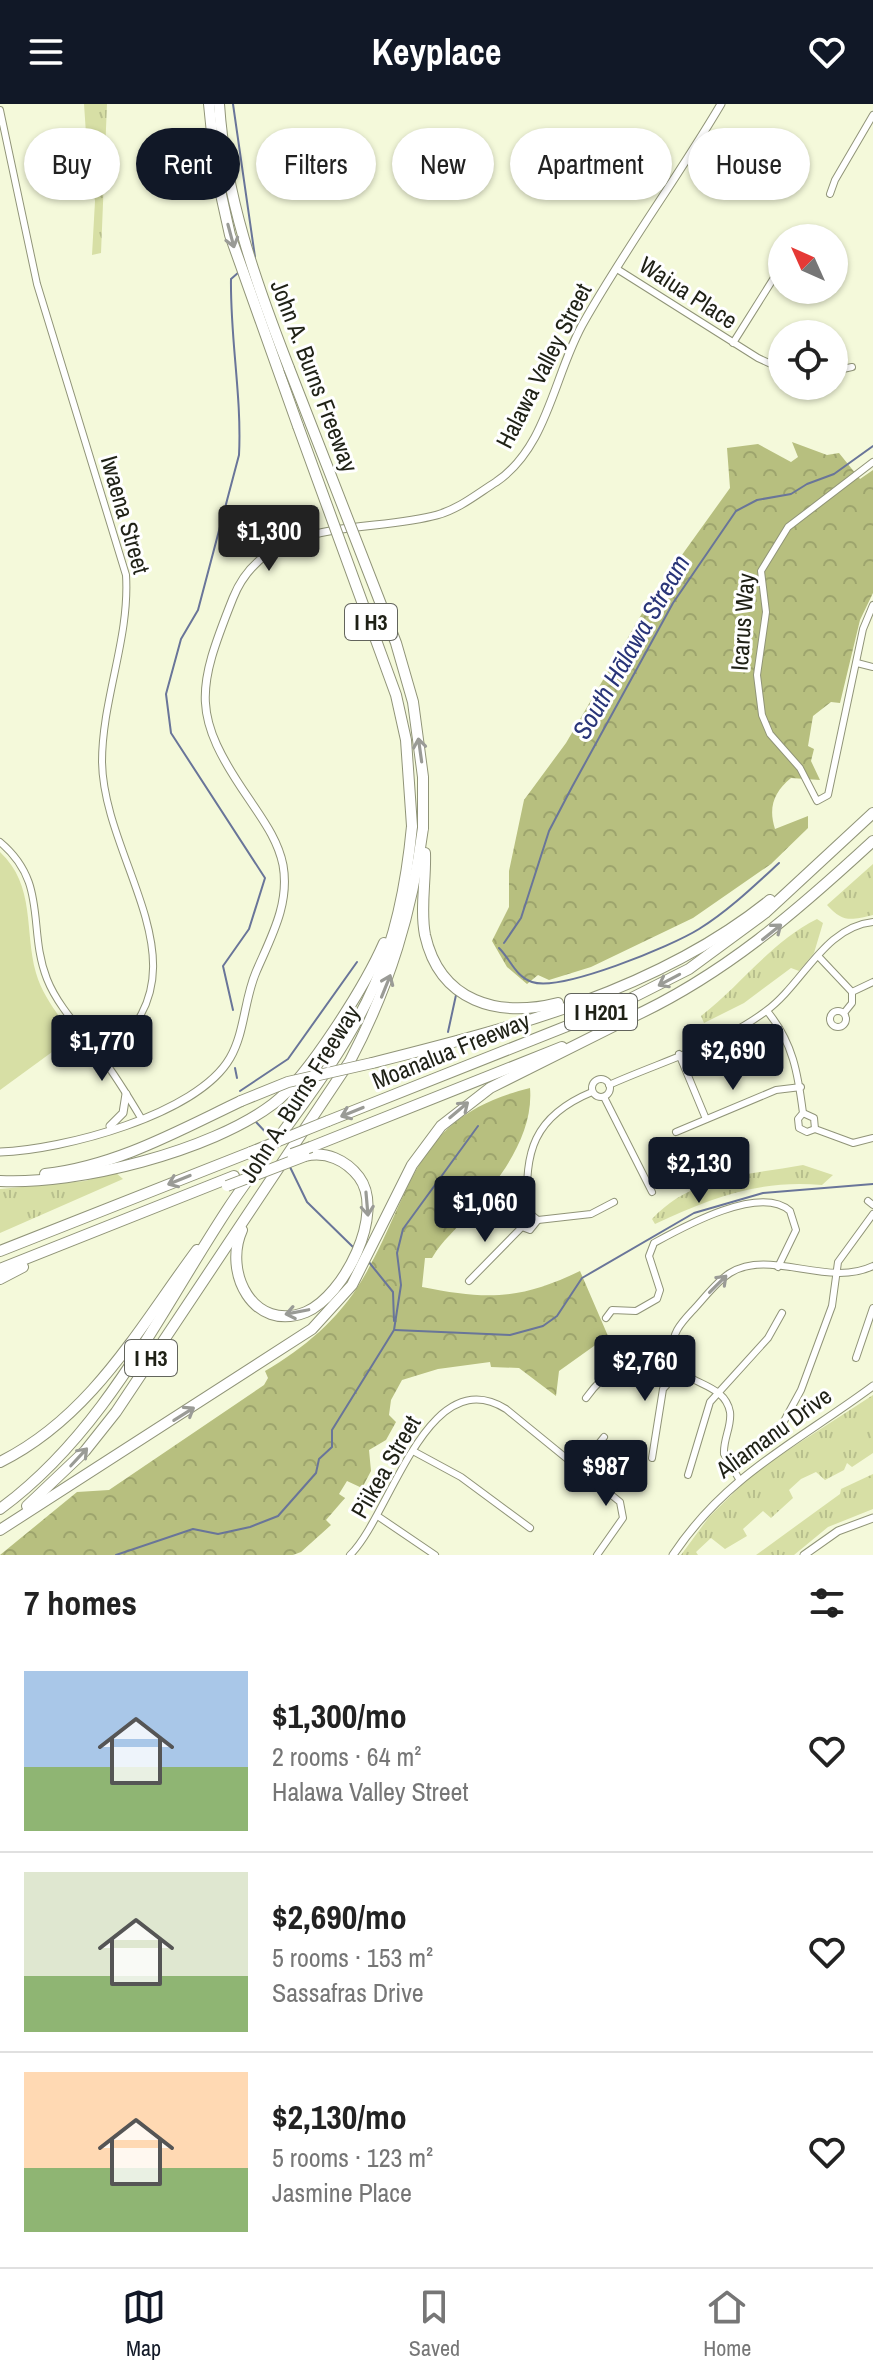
<!DOCTYPE html>
<html lang="en">
<head>
<meta charset="utf-8">
<style>
  body { margin:0; font-family:"Archivo Narrow",sans-serif; background:#f2f2f2; color:#222; height:100vh; display:flex; flex-direction:column; font-size:30px; white-space:nowrap }
  * { box-sizing:border-box; margin:0 }
  p { font-size:26px; color:#767676 }
  .icon { flex:none; width:44px; height:44px; fill:none; stroke:currentColor; stroke-width:2; stroke-linecap:round; stroke-linejoin:round }
  .map { position:relative; height:1451px; overflow:hidden }
  .details { display:flex; flex-direction:column; background:#fff; flex:1 }
  .details>* { flex:none }
  .guide { position:absolute; left:24px; top:24px; width:826px; height:72px; display:flex; gap:16px }
  .needle { width:52px; rotate:315deg }
  .tools { position:absolute; left:768px; top:120px; display:grid; gap:16px }
  .tools a { display:grid; place-items:center; width:80px; height:80px; border-radius:50%; background:#fff; box-shadow:0 2px 6px #0004; font-size:40px }
  .price { position:absolute; translate:-50% -68px; padding:0 18px; border-radius:8px; background:#111827; color:#fff; font-size:26px; line-height:52px; filter:drop-shadow(0 2px 4px #0008) }
  .price::after { content:''; position:absolute; left:50%; top:48px; width:24px; height:18px; margin-left:-12px; background:inherit; clip-path:polygon(0 0,100% 0,50% 100%) }
  .price.selected { background:#222; color:#fff }
  ul { padding:0; list-style:none }
  li { display:flex; align-items:center; gap:24px; height:200px; padding:0 24px }
  li+li { border-top:2px solid #e0e0e0 }
  li span { display:grid; place-items:center; flex:none; width:224px; height:160px; border-radius:0px; color:#555 }
  li>.icon { margin-inline-start:auto }
  span .icon { width:96px; height:96px; fill:#fffc; stroke-width:1 }
  li b { font-size:34px }
  h2 { display:flex; justify-content:space-between; align-items:center; height:96px; padding:0 24px; font-size:34px }
  .tag { padding:0 28px; border-radius:36px; background:#fff; box-shadow:0 2px 6px #0004; font-size:28px; line-height:72px }
  .tag.selected { background:#111827; color:#fff }
  header { display:flex; justify-content:space-between; align-items:center; height:104px; padding:0 24px; background:#111827; color:#fff; font-size:36px; font-weight:700 }
  .tabs { display:flex; justify-content:space-around; align-items:center; height:112px; border-top:2px solid #e0e0e0; background:#fff; font-size:22px; color:#767676 }
  .tabs a { display:grid; justify-items:center; gap:4px }
  .tabs .selected { color:#111827 }
  .map>svg:first-child { display:block }
  .grass { fill:url(#grass-tufts) }
  .forest { fill:url(#forest-crowns) }
  .park { fill:#d7dfa5 }
  .lines { fill:none; stroke-linecap:round; stroke-linejoin:round }
  .stream { stroke:#697599; stroke-width:2 }
  .minor-casing { stroke:#909478; stroke-width:8 }
  .tertiary-casing { stroke:#909478; stroke-width:9 }
  .motorway-casing { stroke:#909478; stroke-width:12 }
  .minor { stroke:#fff; stroke-width:6 }
  .tertiary { stroke:#fff; stroke-width:7 }
  .motorway { stroke:#fff; stroke-width:10 }
  .motorway-bridge-casing { stroke:#909478; stroke-width:12; stroke-linecap:butt }
  .motorway-bridge { stroke:#fff; stroke-width:10 }
  .oneway { stroke:#9a9b96 }
  .labels { text-anchor:middle; stroke-width:6; stroke-linejoin:round; paint-order:stroke }
  .shield { fill:#fff; stroke:#62645c; stroke-width:2 }
  .shield-label { font-size:22px; font-weight:bold; fill:#1f2116 }
  .street-label { font-size:24px; fill:#1f2116; stroke:#fff }
  .water-label { font-size:26px; font-style:italic; fill:#293579; stroke:#fff }
</style>
</head>
<body>
<header><svg class="icon" aria-label="menu" viewBox="0 0 24 24"><path d="M4 6h16M4 12h16M4 18h16"/></svg>Keyplace<svg class="icon" aria-label="heart" viewBox="0 0 24 24"><path d="M12 20l-8-8c-3-5 5-10 8-4 3-6 11-1 8 4z"/></svg></header>
<div class="map">
<svg width="873" height="1451" viewBox="0 0 873 1451">
  <defs>
    <pattern id="grass-tufts" width="24" height="20" patternUnits="userSpaceOnUse" patternTransform="scale(2)"><rect width="24" height="20" fill="#d7dfa5"/><path d="M3 7l-1-3M5 7V3M7 7l1-3M15 17l-1-3M17 17v-4M19 17l1-3" fill="none" stroke="#b8bf8d"/></pattern>
    <pattern id="forest-crowns" width="20" height="18" patternUnits="userSpaceOnUse" patternTransform="scale(2)"><rect width="20" height="18" fill="#b7bf7f"/><path d="M2 6a3 3 0 1 1 6 0M12 15a3 3 0 1 1 6 0" fill="none" stroke="#9da46d"/></pattern>
  </defs>
  <rect width="100%" height="100%" fill="#f4f9da"/>
  <!-- grass -->
  <g class="grass">
    <path d="M84,0H107L101,149L92,151L95,97L88,59Z"/>
    <path d="M873,760V811C851,816 843,819 827,801Z"/>
    <path d="M817,815L823,819L814,849L799,867L791,864L744,899L704,919L701,912C741,881 771,838 817,815Z"/>
    <path d="M803,1061L833,1071L822,1081C761,1075 710,1094 655,1120L652,1115C693,1071 748,1071 803,1061Z"/>
    <path d="M115,1068L123,1075L0,1129V1085L85,1077Z"/>
    <path d="M873,1291V1349L852,1363L847,1359L844,1366L825,1376L816,1368L801,1375L789,1386L793,1394L771,1414L763,1407L743,1425L747,1432L725,1445L711,1434L696,1448L698,1451H681L709,1413L756,1367Z"/>
    <path d="M873,1370V1405L828,1423L794,1451H756L840,1390L841,1385Z"/>
  </g>
  <!-- forest -->
  <g class="forest">
    <path d="M792,338L827,351L839,349L860,375L873,366V489L860,516L840,599L831,598L813,612L808,642L814,645L811,657L820,676L791,674C774,688 768,703 775,725L808,712V724L771,760L693,814L591,863L549,876L538,871L527,880L507,863L492,837L509,803V767L524,696L566,639L651,494L730,384L727,344L758,340L791,358L798,353Z"/>
    <path d="M530,984C534,1032 499,1076 469,1111C456,1125 442,1137 432,1154H425L422,1183C487,1196 520,1196 580,1167L608,1232L559,1267L556,1292L519,1264L491,1263L490,1258L438,1265L402,1276L391,1296L389,1311L396,1318L386,1336L369,1346L371,1367L362,1384L347,1377L339,1390L345,1394L326,1416L331,1421L301,1448L293,1451H0L77,1388L109,1386L264,1281L268,1274L265,1267C304,1244 338,1216 362,1176C415,1087 411,1013 530,984Z"/>
  </g>
  <!-- park -->
  <path class="park" d="M0,748C36,782 24,826 36,869C43,893 59,912 74,932L0,986Z"/>
  <g class="lines">
    <!-- stream -->
    <g class="stream">
      <path d="M233,0L255,153"/>
      <path d="M504,839L521,814L549,727L572,683L673,499L736,407L757,396L791,390L807,380L834,370L873,342"/>
      <path d="M499,844C511,856 515,872 532,878C561,888 672,842 699,825C728,807 754,782 779,759"/>
      <path d="M233,906L223,862L249,825L265,774L171,629L166,590L181,535L198,506L239,351C242,293 230,234 231,175L239,168"/>
      <path d="M448,928L456,891"/>
      <path d="M235,964L237,974"/>
      <path d="M240,987L288,955L357,858"/>
      <path d="M256,1018L271,1034"/>
      <path d="M290,1063L307,1098L354,1144"/>
      <path d="M368,1157L393,1188L394,1217"/>
      <path d="M395,1226L510,1231L543,1222L557,1212L582,1174L694,1109L763,1089L873,1080"/>
      <path d="M116,1451L193,1425L218,1430L250,1423L278,1412L316,1369L319,1355L332,1343V1326L394,1226L401,1181L397,1149L403,1125L478,1022"/>
    </g>
    <!-- minor casing -->
    <g class="minor-casing">
      <g id="minor">
        <path d="M0,6L37,180L126,471C130,534 102,595 102,658C104,762 216,870 102,953"/>
        <path d="M830,90L835,76L873,11"/>
        <path d="M617,165L758,254L782,265"/>
        <path d="M733,239L782,161"/>
        <path d="M834,267L852,263"/>
        <path d="M873,358L788,423L761,467L766,508L757,571L762,611L770,630L800,664L817,697L828,691L863,525L873,501"/>
        <path d="M857,559L873,563"/>
        <path d="M0,738C49,779 27,824 47,875C58,903 82,927 100,951C115,971 128,992 141,1014"/>
        <path d="M819,853L852,888V899L844,909"/>
        <path d="M852,888L873,878"/>
        <path d="M767,907C793,938 798,970 803,1009L798,1015L799,1024L807,1028L815,1025L853,1039L873,1034"/>
        <circle cx="838" cy="915" r="8"/>
        <path d="M679,950L706,1015"/>
        <circle cx="601" cy="984" r="9"/>
        <path d="M609,981C660,958 721,941 766,907C803,880 824,823 873,818"/>
        <path d="M604,993L652,1088"/>
        <path d="M803,1009L814,1014L815,1025"/>
        <path d="M676,1028L776,986L801,983"/>
        <path d="M868,1097L873,1101"/>
        <path d="M528,1108L538,1116L530,1126L522,1123L520,1115L528,1108C523,1048 534,1012 592,988"/>
        <path d="M538,1116L591,1110L614,1098"/>
        <path d="M469,1177L522,1123"/>
        <path d="M606,1214L612,1206L636,1207L657,1195L660,1186L649,1152L654,1139C683,1123 760,1080 790,1107L796,1126L778,1163"/>
        <path d="M856,1254L873,1204"/>
        <path d="M586,1294C603,1270 643,1237 673,1238"/>
        <path d="M783,1319L801,1286L832,1202L838,1158L873,1110"/>
        <path d="M413,1347L461,1373L530,1424"/>
        <path d="M652,1354L663,1285L679,1267"/>
        <path d="M580,1363L604,1333"/>
        <path d="M688,1371L710,1298L768,1234L782,1209"/>
        <path d="M739,1375L724,1350C723,1335 732,1322 730,1308C724,1275 678,1283 673,1251C670,1229 682,1218 695,1204C706,1192 717,1177 730,1169C770,1144 827,1184 873,1162"/>
        <path d="M379,1413L435,1451"/>
        <path d="M350,1451C391,1411 427,1256 506,1305L620,1398L623,1414L597,1451"/>
      </g>
    </g>
    <!-- tertiary casing -->
    <g class="tertiary-casing">
      <g id="tertiary">
        <path d="M110,1022L123,1009L126,990"/>
        <path d="M0,1048C62,1046 197,1011 230,954C245,928 244,896 256,868C271,833 290,800 283,761C278,736 263,716 249,695C191,611 196,587 233,494C266,411 368,430 437,411C459,405 477,390 496,378C549,342 554,268 585,216C627,142 678,73 721,0"/>
        <path d="M673,1451C726,1371 799,1337 873,1282"/>
        <path d="M804,1451L838,1427L873,1414"/>
      </g>
    </g>
    <!-- motorway casing -->
    <g class="motorway-casing">
      <g id="motorway">
        <path d="M209,0L216,68L230,131L298,322"/>
        <path d="M219,0C225,92 256,179 289,264"/>
        <path d="M425,749C426,776 420,805 425,831C440,898 498,914 558,899"/>
        <path d="M628,915C723,872 797,807 873,737"/>
        <path d="M372,959C510,924 656,888 770,796"/>
        <path d="M328,1017L610,905L689,865L765,809L873,709"/>
        <path d="M311,1043L562,943"/>
        <path d="M45,1070C116,1062 178,1027 241,997"/>
        <path d="M0,1077C77,1081 211,1047 273,1000C308,974 366,880 384,839"/>
        <path d="M242,1126C223,1168 253,1229 306,1208C344,1192 386,1109 359,1073C346,1056 326,1047 305,1052"/>
        <path d="M0,1147L251,1048"/>
        <path d="M0,1165L234,1072"/>
        <path d="M0,1175L23,1163"/>
        <path d="M0,1358C91,1313 139,1224 197,1146"/>
        <path d="M27,1402L85,1347L116,1308L350,957C390,881 412,808 423,724"/>
        <path d="M0,1405C105,1328 159,1209 229,1103C278,1030 339,962 375,880C397,830 407,776 412,722"/>
        <path d="M0,1426L312,1225L352,1181L412,1061L441,1022L490,984L634,912"/>
      </g>
    </g>
    <!-- minor -->
    <use href="#minor" class="minor"/>
    <!-- tertiary -->
    <use href="#tertiary" class="tertiary"/>
    <!-- motorway -->
    <use href="#motorway" class="motorway"/>
    <!-- motorway-bridge casing -->
    <g class="motorway-bridge-casing">
      <g id="motorway-bridge">
        <path d="M289,264L396,539L413,598L423,673V724"/>
        <path d="M298,322L396,591L406,636L412,722"/>
        <path d="M241,997L288,978L372,959"/>
        <path d="M251,1048L328,1017"/>
        <path d="M292,1050L311,1043"/>
        <path d="M227,1082L305,1052"/>
      </g>
    </g>
    <!-- motorway-bridge -->
    <use href="#motorway-bridge" class="motorway-bridge"/>
  </g>
  <!-- one-way arrows -->
  <defs><path id="oneway-shaft" d="M-6 0H5M1.5-3L5.5 0L1.5 3" fill="none" stroke-width="1.6" stroke-linecap="round" stroke-linejoin="round" transform="scale(2)"/></defs>
  <g class="oneway">
    <use href="#oneway-shaft" transform="translate(231 132) rotate(75)"/>
    <use href="#oneway-shaft" transform="translate(420 646) rotate(-98)"/>
    <use href="#oneway-shaft" transform="translate(772 828) rotate(-39)"/>
    <use href="#oneway-shaft" transform="translate(669 876) rotate(152)"/>
    <use href="#oneway-shaft" transform="translate(386 882) rotate(-68)"/>
    <use href="#oneway-shaft" transform="translate(459 1006) rotate(-40)"/>
    <use href="#oneway-shaft" transform="translate(352 1008) rotate(158)"/>
    <use href="#oneway-shaft" transform="translate(179 1076) rotate(158)"/>
    <use href="#oneway-shaft" transform="translate(367 1100) rotate(85)"/>
    <use href="#oneway-shaft" transform="translate(718 1180) rotate(-45)"/>
    <use href="#oneway-shaft" transform="translate(297 1208) rotate(169)"/>
    <use href="#oneway-shaft" transform="translate(184 1310) rotate(-32)"/>
    <use href="#oneway-shaft" transform="translate(79 1353) rotate(-47)"/>
  </g>
  <g class="labels">
    <!-- shield labels -->
    <g class="shield">
      <rect x="345" y="500" width="52" height="36" rx="6"/>
      <rect x="565" y="890" width="72" height="36" rx="6"/>
      <rect x="125" y="1236" width="52" height="36" rx="6"/>
    </g>
    <g class="shield-label">
      <text x="371" y="526">I H3</text>
      <text x="601" y="916">I H201</text>
      <text x="151" y="1262">I H3</text>
    </g>
    <!-- street labels -->
    <g class="street-label">
      <text transform="translate(688 189) rotate(33)" y="8">Waiua Place</text>
      <text transform="translate(544 262) rotate(-63)" y="8">Halawa Valley Street</text>
      <text transform="translate(314 272) rotate(69)" y="8">John A. Burns Freeway</text>
      <text transform="translate(125 411) rotate(74)" y="8">Iwaena Street</text>
      <text transform="translate(743 518) rotate(-86)" y="8">Icarus Way</text>
      <text transform="translate(451 947) rotate(-22)" y="8">Moanalua Freeway</text>
      <text transform="translate(300 990) rotate(-58)" y="8">John A. Burns Freeway</text>
      <text transform="translate(774 1329) rotate(-36)" y="8">Aliamanu Drive</text>
      <text transform="translate(386 1363) rotate(-60)" y="8">Piikea Street</text>
    </g>
    <!-- water labels -->
    <g class="water-label">
      <text transform="translate(631 543) rotate(-60)" y="9">South Hālawa Stream</text>
    </g>
  </g>
</svg>
<div class="tools">
<a><svg class="needle" viewBox="-14 -14 28 28"><path d="M0-13l5 13h-10z" fill="#e53935"/><path d="M0 13l5-13h-10z" fill="#767676"/></svg></a>
<a><svg class="icon" aria-label="locate" viewBox="0 0 24 24"><circle cx="12" cy="12" r="6"/><path d="M12 2v4M12 18v4M2 12h4M18 12h4"/></svg></a>
</div>
<b class="price selected" style="left:269px;top:469px">$1,300</b>
<b class="price" style="left:102px;top:979px">$1,770</b>
<b class="price" style="left:733px;top:988px">$2,690</b>
<b class="price" style="left:699px;top:1101px">$2,130</b>
<b class="price" style="left:485px;top:1140px">$1,060</b>
<b class="price" style="left:645px;top:1299px">$2,760</b>
<b class="price" style="left:606px;top:1404px">$987</b>
<div class="guide">
<a class="tag">Buy</a>
<a class="tag selected">Rent</a>
<a class="tag">Filters</a>
<a class="tag">New</a>
<a class="tag">Apartment</a>
<a class="tag">House</a>
</div>
</div>
<section class="details">
<h2>7 homes<svg class="icon" aria-label="filters" viewBox="0 0 24 24"><path d="M4 7h16M4 17h16"/><circle cx="9" cy="7" r="2"/><circle cx="15" cy="17" r="2"/></svg></h2>
<ul>
<li><span style="background:linear-gradient(#a9c7e8 60%,#8fb573 0)"><svg class="icon" aria-label="home" viewBox="0 0 24 24"><path d="M3 11l9-7 9 7M6 9v11h12V9"/></svg></span><div><b>$1,300/mo</b><p>2 rooms · 64 m²</p><p>Halawa Valley Street</p></div><svg class="icon" aria-label="heart" viewBox="0 0 24 24"><path d="M12 20l-8-8c-3-5 5-10 8-4 3-6 11-1 8 4z"/></svg></li>
<li><span style="background:linear-gradient(#dfe7d0 65%,#8fb573 0)"><svg class="icon" aria-label="home" viewBox="0 0 24 24"><path d="M3 11l9-7 9 7M6 9v11h12V9"/></svg></span><div><b>$2,690/mo</b><p>5 rooms · 153 m²</p><p>Sassafras Drive</p></div><svg class="icon" aria-label="heart" viewBox="0 0 24 24"><path d="M12 20l-8-8c-3-5 5-10 8-4 3-6 11-1 8 4z"/></svg></li>
<li><span style="background:linear-gradient(#ffd9b3 60%,#8fb573 0)"><svg class="icon" aria-label="home" viewBox="0 0 24 24"><path d="M3 11l9-7 9 7M6 9v11h12V9"/></svg></span><div><b>$2,130/mo</b><p>5 rooms · 123 m²</p><p>Jasmine Place</p></div><svg class="icon" aria-label="heart" viewBox="0 0 24 24"><path d="M12 20l-8-8c-3-5 5-10 8-4 3-6 11-1 8 4z"/></svg></li>
</ul>
</section>
<nav class="tabs">
<a class="selected"><svg class="icon" aria-label="map" viewBox="0 0 24 24"><path d="M3 6l6-2 6 2 6-2v14l-6 2-6-2-6 2zM9 4v14M15 6v14"/></svg>Map</a>
<a><svg class="icon" aria-label="saved" viewBox="0 0 24 24"><path d="M7 4h10v16l-5-4-5 4z"/></svg>Saved</a>
<a><svg class="icon" aria-label="home" viewBox="0 0 24 24"><path d="M3 11l9-7 9 7M6 9v11h12V9"/></svg>Home</a>
</nav>
</body>
</html>
